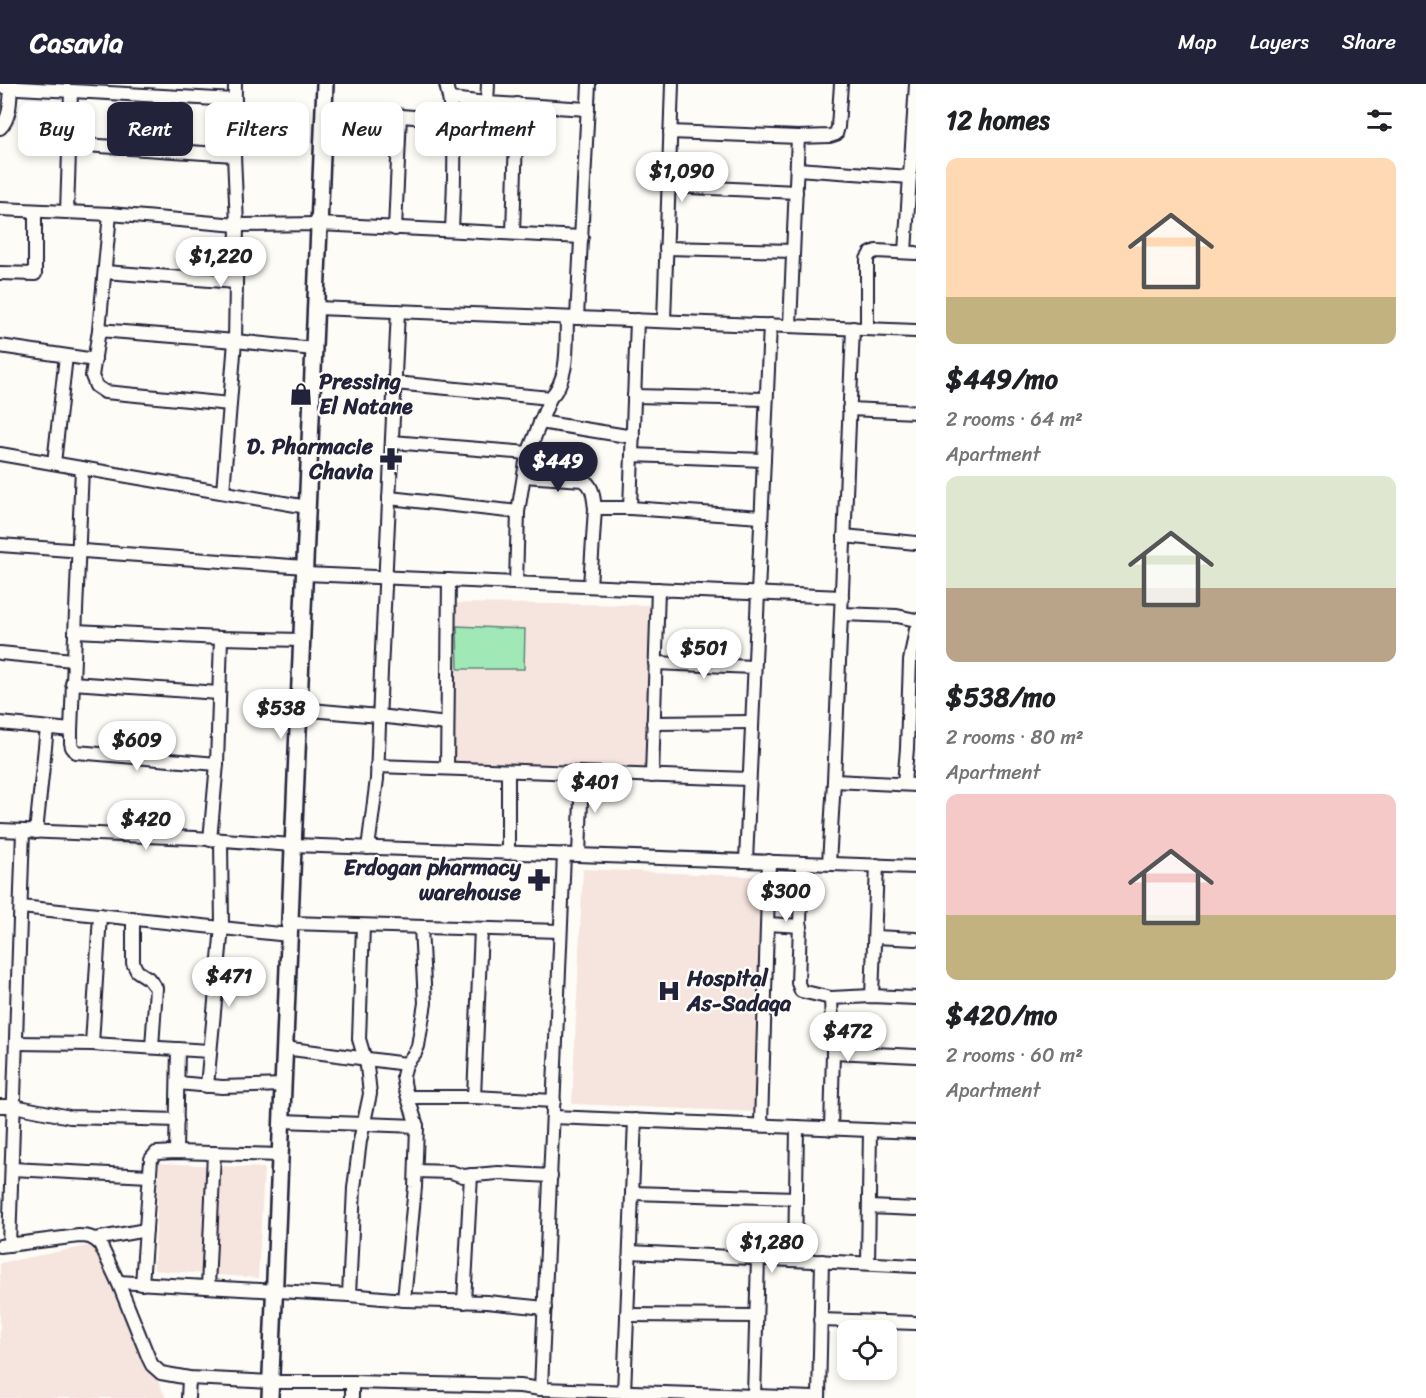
<!DOCTYPE html>
<html lang="en">
<head>
<meta charset="utf-8">
<style>
  body { margin:0; font-family:Sriracha,sans-serif; background:#f2f2f2; color:#202124; height:100vh; display:flex; flex-direction:column; font-size:22px; white-space:nowrap }
  * { box-sizing:border-box; margin:0 }
  p { font-size:20px; color:#757577 }
  .icon { flex:none; width:33px; height:33px; fill:none; stroke:currentColor; stroke-width:2; stroke-linecap:round; stroke-linejoin:round }
  .map { position:relative; flex:1; overflow:hidden }
  .drawer { display:flex; flex-direction:column; background:#fff; width:510px }
  .drawer>* { flex:none }
  .banner { position:absolute; left:18px; top:18px; width:570px; height:54px; display:flex; gap:12px }
  .controls { position:absolute; left:837px; top:1236px; display:grid; gap:12px }
  .controls a { display:grid; place-items:center; width:60px; height:60px; border-radius:12px; background:#fff; box-shadow:0 3px 9px #0003; font-size:30px }
  .price { position:absolute; translate:-50% -51px; padding:0 14px; border-radius:21px; background:#fff; color:#222; font-size:20px; line-height:39px; filter:drop-shadow(0 2px 3px #0008) }
  .price::after { content:''; position:absolute; left:50%; top:36px; width:18px; height:14px; margin-left:-9px; background:inherit; clip-path:polygon(0 0,100% 0,50% 100%) }
  .price.selected { background:#22223b; color:#fff }
  ul { padding:0; list-style:none }
  li { display:grid; align-content:center; gap:12px; height:318px; padding:0 30px }
  li span { display:grid; place-items:center; height:186px; border-radius:12px; color:#555 }
  li>.icon { margin-inline-start:auto }
  span .icon { width:108px; height:108px; fill:#fffc; stroke-width:1 }
  li b { font-size:26px }
  h2 { display:flex; justify-content:space-between; align-items:center; height:72px; padding:0 30px; font-size:26px }
  .chip { padding:0 21px; border-radius:12px; background:#fff; box-shadow:0 3px 9px #0003; font-size:21px; line-height:54px }
  .chip.selected { background:#22223b; color:#fff }
  header { display:flex; align-items:center; gap:36px; box-sizing:border-box; height:84px; padding:0 30px; background:#22223b; color:#fff }
  header strong { font-size:28px }
  nav { display:flex; gap:33px; margin-inline-start:auto; font-size:21px }
  main { display:flex; flex:1; min-height:0 }
  .map>svg:first-child { display:block }
  .built { fill:#f6e4de }
  .green { fill:#a0e9b7; stroke:#618679; stroke-width:1.5 }
  .lines { fill:none; stroke-linecap:round; stroke-linejoin:round }
  .minor-casing { stroke:#22223b; stroke-width:16 }
  .tertiary-casing { stroke:#22223b; stroke-width:20 }
  .minor { stroke:#fdfcf7; stroke-width:12 }
  .tertiary { stroke:#fdfcf7; stroke-width:15 }
  .labels { text-anchor:middle; stroke-width:5; stroke-linejoin:round; paint-order:stroke }
  .poi-label { font-size:22px; font-weight:bold; fill:#22223b; stroke:#fdfcf7; text-anchor:start }
</style>
</head>
<body>
<header>
<strong>Casavia</strong>
<nav><a>Map</a><a>Layers</a><a>Share</a></nav>
</header>
<main>
<div class="map">
<svg width="916" height="1314" viewBox="0 0 916 1314">
  <rect width="100%" height="100%" fill="#fdfcf7"/>
  <filter id="ink" filterUnits="userSpaceOnUse"><feTurbulence type="fractalNoise" baseFrequency=".0167" numOctaves="2"/><feDisplacementMap in="SourceGraphic" scale="12" xChannelSelector="R" yChannelSelector="G"/><feConvolveMatrix kernelMatrix="1 2 1 2 8 2 1 2 1" color-interpolation-filters="sRGB"/></filter>
  <g filter="url(#ink)">
    <!-- built -->
    <g class="built">
      <path d="M451,519L652,521L649,686L448,683Z"/>
      <path d="M583,785L766,793L758,1028L572,1020Z"/>
      <path d="M159,1079L264,1084L258,1194L154,1186Z"/>
      <path d="M93,1161L166,1314H0V1179Z"/>
    </g>
    <!-- green -->
    <path class="green" d="M457,542L525,545L524,585H458Z"/>
    <g class="lines">
      <!-- minor casing -->
      <g class="minor-casing">
        <g id="minor">
          <path d="M446,0C458,49 454,97 452,146"/>
          <path d="M0,3L235,16"/>
          <path d="M450,15L487,19L588,25"/>
          <path d="M487,19L488,0"/>
          <path d="M324,26L452,36"/>
          <path d="M0,44C11,34 10,15 11,0"/>
          <path d="M670,48L798,53L830,52L836,50L838,43L841,0"/>
          <path d="M70,60L234,71"/>
          <path d="M797,85L910,93"/>
          <path d="M668,102L796,108"/>
          <path d="M0,125L110,130L237,141L319,140L582,153"/>
          <path d="M67,128L71,8"/>
          <path d="M110,130L99,246L92,292L96,302L105,308L230,320"/>
          <path d="M395,145L400,31"/>
          <path d="M513,149L517,20"/>
          <path d="M666,164L793,167"/>
          <path d="M905,168L916,0"/>
          <path d="M105,188L236,198"/>
          <path d="M0,189L35,190V127"/>
          <path d="M316,224L916,247"/>
          <path d="M577,234L589,0"/>
          <path d="M664,237L672,0"/>
          <path d="M790,242L798,53"/>
          <path d="M867,245V175L870,170L876,167L916,169"/>
          <path d="M99,246L235,257L314,265"/>
          <path d="M0,262L95,276"/>
          <path d="M395,299L550,314"/>
          <path d="M634,312L766,315"/>
          <path d="M849,325L916,328"/>
          <path d="M540,338L633,353"/>
          <path d="M392,358L528,369"/>
          <path d="M0,370L307,423"/>
          <path d="M632,371L764,376"/>
          <path d="M54,379L66,272"/>
          <path d="M82,384L71,646V659L72,663L76,668L217,680"/>
          <path d="M524,392L583,396C594,402 593,413 595,424"/>
          <path d="M223,408L235,257L237,141L234,71L235,0"/>
          <path d="M389,414L518,428"/>
          <path d="M630,424L637,236"/>
          <path d="M844,452L916,459"/>
          <path d="M0,461L305,483"/>
          <path d="M305,490L842,513"/>
          <path d="M516,499L518,428L527,372L550,314C570,294 566,260 567,234"/>
          <path d="M590,502L595,424H630L761,433"/>
          <path d="M841,530L897,532L916,536"/>
          <path d="M75,547L221,554L302,556"/>
          <path d="M0,569L73,576"/>
          <path d="M655,579L754,583"/>
          <path d="M72,599L219,609"/>
          <path d="M299,625L379,632L447,640"/>
          <path d="M0,639L71,646"/>
          <path d="M653,639L752,638"/>
          <path d="M377,682L749,695"/>
          <path d="M447,684L449,496"/>
          <path d="M508,687V769"/>
          <path d="M652,692L658,505"/>
          <path d="M834,697L916,701"/>
          <path d="M904,700L907,664L910,577L916,545"/>
          <path d="M0,746L195,754L293,761L916,783"/>
          <path d="M36,748L47,644"/>
          <path d="M210,756L217,680L221,554"/>
          <path d="M368,764L377,695L381,587L398,227"/>
          <path d="M579,771L582,689"/>
          <path d="M746,777L770,241"/>
          <path d="M802,779L798,899L801,907L831,914L872,912L916,914"/>
          <path d="M829,779L834,697L853,244"/>
          <path d="M21,823L289,851"/>
          <path d="M133,834V879L137,887L148,894L156,904L152,963"/>
          <path d="M290,839L560,847"/>
          <path d="M768,840L801,842"/>
          <path d="M875,853L916,855"/>
          <path d="M872,912L877,781"/>
          <path d="M16,959L92,960L100,831"/>
          <path d="M92,960L210,967"/>
          <path d="M284,964L406,980"/>
          <path d="M833,968L916,972"/>
          <path d="M178,999L222,1003L283,1001"/>
          <path d="M207,1002L222,843L221,757"/>
          <path d="M408,1013H474L554,1017"/>
          <path d="M474,1013L481,845"/>
          <path d="M0,1022H14L70,1033L177,1036"/>
          <path d="M553,1033L916,1048"/>
          <path d="M282,1037L417,1042"/>
          <path d="M761,1040L769,777"/>
          <path d="M831,1045L833,968L831,914"/>
          <path d="M176,1068L178,965"/>
          <path d="M12,1085L149,1092"/>
          <path d="M416,1087L451,1088L463,1092L498,1089L551,1092"/>
          <path d="M632,1109L796,1114"/>
          <path d="M869,1123L916,1125"/>
          <path d="M95,1155L146,1146"/>
          <path d="M9,1161L23,747"/>
          <path d="M0,1162L79,1152C88,1152 93,1153 100,1160L118,1198L149,1275L152,1281L161,1289L189,1294L271,1298H352L520,1302L541,1305L814,1314"/>
          <path d="M630,1168L916,1182"/>
          <path d="M795,1176L797,1043"/>
          <path d="M868,1179L870,1046"/>
          <path d="M118,1198L349,1211L404,1216L487,1218L545,1224"/>
          <path d="M142,1200L151,1075L156,1069L176,1068L280,1071"/>
          <path d="M208,1203L214,1069"/>
          <path d="M349,1211L354,1104L360,1057L370,1010L367,982L359,955L363,842"/>
          <path d="M404,1216L415,1103L417,1042L405,1004L403,992L406,980L415,969L418,962L425,919L421,843"/>
          <path d="M464,1218L471,1091"/>
          <path d="M627,1231L756,1232"/>
          <path d="M820,1236L916,1239"/>
          <path d="M541,1305L564,770"/>
          <path d="M624,1308L635,1036"/>
          <path d="M754,1312L758,1174"/>
          <path d="M188,1314L189,1294"/>
          <path d="M352,1314V1298"/>
          <path d="M819,1314L822,1177"/>
        </g>
      </g>
      <!-- tertiary casing -->
      <g class="tertiary-casing">
        <path id="tertiary" d="M270,1314L325,0"/>
      </g>
      <!-- minor -->
      <use href="#minor" class="minor"/>
      <!-- tertiary -->
      <use href="#tertiary" class="tertiary"/>
    </g>
  </g>
  <!-- icons -->
  <defs>
    <g id="shop-bare" transform="scale(1.8)"><path d="M-5-2.5h2.3a2.7 3.5 0 0 1 5.4 0H5L5.5 6h-11ZM-1.5-2.5h3a1.5 2.3 0 0 0-3 0Z" fill="#22223b" stroke="#fdfcf7" stroke-width="2.5" paint-order="stroke"/></g>
    <g id="pharmacy-bare" transform="scale(1.8)"><path d="M-2-6h4v4h4v4h-4v4h-4v-4h-4v-4h4Z" fill="#22223b" stroke="#fdfcf7" stroke-width="2.5" paint-order="stroke"/></g>
    <g id="hospital-bare" transform="scale(1.8)"><path d="M-5-5h3v3.5h4V-5h3V5h-3V1.5h-4V5h-3Z" fill="#22223b" stroke="#fdfcf7" stroke-width="2.5" paint-order="stroke"/></g>
  </defs>
  <g fill-rule="evenodd">
    <use href="#shop-bare" x="301" y="310"/>
    <use href="#pharmacy-bare" x="391" y="375"/>
    <use href="#pharmacy-bare" x="539" y="796"/>
    <use href="#hospital-bare" x="669" y="907"/>
  </g>
  <g class="labels">
    <!-- poi labels -->
    <g class="poi-label">
      <text x="319" y="305">Pressing<tspan x="319" dy="25">El Natane</tspan></text>
      <text x="373" y="370" text-anchor="end">D. Pharmacie<tspan x="373" dy="25">Chavia</tspan></text>
      <text x="521" y="791" text-anchor="end">Erdogan pharmacy<tspan x="521" dy="25">warehouse</tspan></text>
      <text x="687" y="902">Hospital<tspan x="687" dy="25">As-Sadaqa</tspan></text>
    </g>
  </g>
</svg>
<div class="controls">
<a><svg class="icon" aria-label="locate" viewBox="0 0 24 24"><circle cx="12" cy="12" r="6"/><path d="M12 2v4M12 18v4M2 12h4M18 12h4"/></svg></a>
</div>
<b class="price" style="left:682px;top:119px">$1,090</b>
<b class="price" style="left:221px;top:204px">$1,220</b>
<b class="price selected" style="left:558px;top:409px">$449</b>
<b class="price" style="left:704px;top:596px">$501</b>
<b class="price" style="left:281px;top:656px">$538</b>
<b class="price" style="left:137px;top:688px">$609</b>
<b class="price" style="left:595px;top:730px">$401</b>
<b class="price" style="left:146px;top:767px">$420</b>
<b class="price" style="left:786px;top:839px">$300</b>
<b class="price" style="left:229px;top:924px">$471</b>
<b class="price" style="left:848px;top:979px">$472</b>
<b class="price" style="left:772px;top:1190px">$1,280</b>
<div class="banner">
<a class="chip">Buy</a>
<a class="chip selected">Rent</a>
<a class="chip">Filters</a>
<a class="chip">New</a>
<a class="chip">Apartment</a>
</div>
</div>
<section class="drawer">
<h2>12 homes<svg class="icon" aria-label="filters" viewBox="0 0 24 24"><path d="M4 7h16M4 17h16"/><circle cx="9" cy="7" r="2"/><circle cx="15" cy="17" r="2"/></svg></h2>
<ul>
<li><span style="background:linear-gradient(#ffd9b3 75%,#c2b280 0)"><svg class="icon" aria-label="home" viewBox="0 0 24 24"><path d="M3 11l9-7 9 7M6 9v11h12V9"/></svg></span><div><b>$449/mo</b><p>2 rooms · 64 m²</p><p>Apartment</p></div></li>
<li><span style="background:linear-gradient(#dfe7d0 60%,#b9a48a 0)"><svg class="icon" aria-label="home" viewBox="0 0 24 24"><path d="M3 11l9-7 9 7M6 9v11h12V9"/></svg></span><div><b>$538/mo</b><p>2 rooms · 80 m²</p><p>Apartment</p></div></li>
<li><span style="background:linear-gradient(#f6c9c9 65%,#c2b280 0)"><svg class="icon" aria-label="home" viewBox="0 0 24 24"><path d="M3 11l9-7 9 7M6 9v11h12V9"/></svg></span><div><b>$420/mo</b><p>2 rooms · 60 m²</p><p>Apartment</p></div></li>
</ul>
</section>
</main>
</body>
</html>
